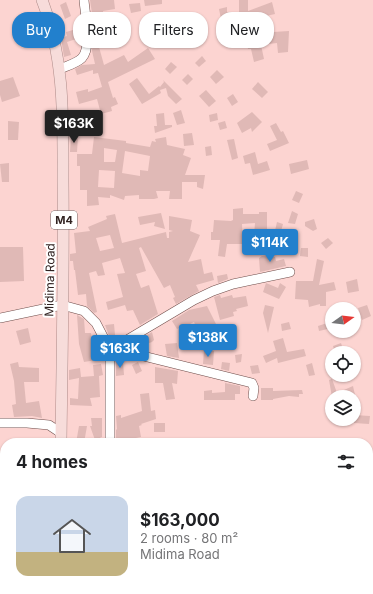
<!DOCTYPE html>
<html lang="en">
<head>
<meta charset="utf-8">
<style>
  body { margin:0; font-family:Inter,sans-serif; background:#f6f6f6; color:#202124; height:100vh; display:flex; flex-direction:column; font-size:15px; white-space:nowrap }
  * { box-sizing:border-box; margin:0 }
  p { font-size:13px; color:#757577 }
  .icon { flex:none; width:22px; height:22px; fill:none; stroke:currentColor; stroke-width:2; stroke-linecap:round; stroke-linejoin:round }
  .map { position:relative; flex:1; overflow:hidden }
  .sheet { position:absolute; left:0px; top:438px; width:373px; height:156px; display:flex; flex-direction:column; background:#fff; border-radius:16px 16px 0 0; box-shadow:0 1px 3px #0004 }
  .sheet>* { flex:none }
  .hud { position:absolute; left:12px; top:12px; width:349px; height:36px; display:flex; gap:8px }
  .needle { width:26px; rotate:76deg }
  .fabs { position:absolute; left:325px; top:302px; display:grid; gap:8px }
  .fabs a { display:grid; place-items:center; width:36px; height:36px; border-radius:50%; background:#fff; box-shadow:0 1px 3px #0004; font-size:20px }
  .price { position:absolute; translate:-50% -34px; padding:0 9px; border-radius:4px; background:#2280cd; color:#fff; font-size:13px; line-height:26px; filter:drop-shadow(0 1px 2px #0008) }
  .price::after { content:''; position:absolute; left:50%; top:24px; width:12px; height:9px; margin-left:-6px; background:inherit; clip-path:polygon(0 0,100% 0,50% 100%) }
  .price.on { background:#222; color:#fff }
  ul { padding:0; list-style:none }
  li { display:flex; align-items:center; gap:12px; height:100px; padding:0 16px }
  li+li { border-top:1px solid #e0e0e0 }
  li span { display:grid; place-items:center; flex:none; width:112px; height:80px; border-radius:12px; color:#555 }
  li>.icon { margin-inline-start:auto }
  span .icon { width:48px; height:48px; fill:#fffc; stroke-width:1 }
  li b { font-size:17px }
  h2 { display:flex; justify-content:space-between; align-items:center; height:48px; padding:0 16px; font-size:17px }
  .chip { padding:0 14px; border-radius:16px; background:#fff; box-shadow:0 1px 3px #0004; font-size:14px; line-height:36px }
  .chip.on { background:#2280cd; color:#fff }
  .map>svg:first-child { display:block }
  .building { fill:#e0b9b6; fill-rule:evenodd }
  .lines { fill:none; stroke-linecap:round; stroke-linejoin:round }
  .minor-casing { stroke:#6e4d4a; stroke-width:10 }
  .major-casing { stroke:#ae8b89; stroke-width:12 }
  .minor { stroke:#fff; stroke-width:9 }
  .major { stroke:#f7dcda; stroke-width:11 }
  .labels { text-anchor:middle; stroke-width:4; stroke-linejoin:round; paint-order:stroke }
  .shield { fill:#fff; stroke:#6e6464; stroke-width:1 }
  .shield-label { font-size:11px; font-weight:bold; fill:#302221 }
  .street-label { font-size:12px; fill:#302221; stroke:#fff }
</style>
</head>
<body>
<div class="map">
<svg width="373" height="594" viewBox="0 0 373 594">
  <rect width="100%" height="100%" fill="#fcd4d1"/>
  <!-- building -->
  <g class="building">
    <path d="M90,0H114L115,9L103,11L105,37L122,35L124,44L99,47L104,65L124,55L128,62L148,48L155,59L108,82L113,98L115,97L118,104L111,107L112,111L101,114L97,99L79,104L76,92L88,89V92L102,87L98,73L93,74V70L77,75L75,69L82,65L95,64L92,51L93,34H95Z"/>
    <path d="M144,0H162V4L145,6Z"/>
    <path d="M239,0H248V11L272,2L275,14L236,23L237,27L230,29L227,18L221,19L219,9L227,7V12H239Z"/>
    <path d="M66,2L71,16L65,19L60,5Z"/>
    <path d="M140,3L141,11L131,13L129,4Z"/>
    <path d="M168,16V18L182,17L183,33L168,34L174,30L161,33L159,17Z"/>
    <path d="M148,24L152,36L144,38L141,26Z"/>
    <path d="M272,26L273,32L289,31L288,52L278,53L277,43L261,45L264,59L254,62L251,49H248L244,31Z"/>
    <path d="M129,28L130,35L123,36L121,30Z"/>
    <path d="M73,30L76,39L67,42L71,55L64,57L61,38L67,36L66,32Z"/>
    <path d="M202,56L206,61L199,67L195,63Z"/>
    <path d="M171,62L177,67L170,74L165,69Z"/>
    <path d="M217,70L224,77L216,84L210,77Z"/>
    <path d="M188,74L193,79L187,85L182,80Z"/>
    <path d="M13,77L20,96L2,102L0,95V81Z"/>
    <path d="M137,78L149,94L159,86L160,87L164,82L163,80L182,99L176,104L168,96L166,88L160,90L161,93L142,104L129,84Z"/>
    <path d="M258,82L268,92L262,98L252,89Z"/>
    <path d="M206,90L216,101L209,107L199,96Z"/>
    <path d="M233,94L238,102L232,106L227,98Z"/>
    <path d="M181,110L185,123L177,125L173,113Z"/>
    <path d="M252,112L262,122L252,132L251,128L242,133L237,123Z"/>
    <path d="M164,113L165,125H172V127L155,133L154,126H157L156,114Z"/>
    <path d="M217,113L218,120L210,122L209,115Z"/>
    <path d="M8,121L19,122L18,140H8Z"/>
    <path d="M225,121L227,128L220,130L218,123Z"/>
    <path d="M81,122L91,123L90,134H80Z"/>
    <path d="M276,123L281,132L283,131L289,143L270,151L267,144L277,140L270,126Z"/>
    <path d="M192,133L194,145L184,146L183,134Z"/>
    <path d="M71,136H78L77,152H70Z"/>
    <path d="M94,137L126,141V143L150,147L152,141L156,142L155,139L166,137L167,145L185,149L183,155L191,158L185,175H205L203,189L197,187V182H182V199H169L170,191H156L158,198L154,199H139V195L125,196L124,200L110,195V198L98,197L99,205L87,206V190H80V166H77V154H92ZM104,148L117,150L115,162H104ZM125,151L150,156L148,171L140,170V176L122,173ZM99,170L115,171L114,188L98,187Z"/>
    <path d="M234,139L238,158L232,160L227,140Z"/>
    <path d="M211,146L212,155L206,156L205,147Z"/>
    <path d="M255,152L258,164L267,161L270,170L253,175L250,163L245,164L243,156Z"/>
    <path d="M307,160L309,169L291,174L289,164Z"/>
    <path d="M9,163V182H2L0,164Z"/>
    <path d="M296,191L303,194L299,203L292,200Z"/>
    <path d="M243,208V214H259V212H267V236L254,235L255,223L242,224L243,244H227L225,257L218,256L220,240H211V232H213L214,220L231,221L233,220V209Z"/>
    <path d="M292,211L298,214L295,224L288,223Z"/>
    <path d="M161,213L165,229L154,226L155,222L140,225L138,217Z"/>
    <path d="M115,214L122,243L166,232L167,238H169V232L173,231L169,230V216L192,220L190,231L200,235L188,262L201,259L204,274L212,272L214,280L196,285L199,291L176,304L173,298L175,297L170,285L164,288L141,247L139,248L146,271L136,274L141,288L149,285L158,314L140,325L133,310L127,311L125,305L108,310L106,302L123,297L117,274L125,273L120,258L102,263L105,275L98,276L96,271L89,273L97,312L94,313L87,306L86,294L78,295L75,270H74L73,261H70V254L76,253L74,233L90,231L88,227L107,219L106,216ZM110,235L114,248L100,251L96,238Z"/>
    <path d="M314,219L317,229L313,231L305,226V222Z"/>
    <path d="M277,222L283,224L280,235H287V243H280L279,245L272,244Z"/>
    <path d="M328,238L333,243L326,249L321,243Z"/>
    <path d="M0,247H23L24,281L0,282Z"/>
    <path d="M301,248H308V257L300,256Z"/>
    <path d="M262,256L275,257L276,261L284,259L286,266L260,272L259,258Z"/>
    <path d="M317,259L324,261L319,285L334,282L336,290L326,292V306H320V304L309,307L308,300L295,299L296,281H313Z"/>
    <path d="M227,274L228,279L218,283L217,276Z"/>
    <path d="M357,279L359,291L348,293L346,282Z"/>
    <path d="M266,283L278,288L280,283L286,287L279,299L263,292Z"/>
    <path d="M220,295L221,298L232,295L233,298L246,296L248,306L236,309L237,311L233,312L234,316L220,320L214,297Z"/>
    <path d="M265,305L274,307L268,333L263,313Z"/>
    <path d="M367,305L371,316L362,320L358,308Z"/>
    <path d="M207,306L216,324L202,326L204,341L202,342L194,322L186,326V324L177,329L172,321L189,310Z"/>
    <path d="M77,315L84,319L85,333H91L96,360L84,362L79,344Z"/>
    <path d="M289,322L291,329L282,331L281,324Z"/>
    <path d="M330,322L332,328L319,331L318,326Z"/>
    <path d="M114,324L115,335L109,336L105,325Z"/>
    <path d="M28,328L31,342L20,345L16,331Z"/>
    <path d="M152,332L154,340L152,342L134,348L128,346Z"/>
    <path d="M283,338L287,352L304,349L306,356L278,363L277,358L266,363L263,356L276,351L273,341Z"/>
    <path d="M177,343L179,358L167,356L165,344Z"/>
    <path d="M341,343L344,353H335L333,346Z"/>
    <path d="M204,350L214,351L213,365L203,364Z"/>
    <path d="M242,354L241,362L236,363L235,355Z"/>
    <path d="M18,362L19,367L39,368V382H24L26,403L39,401L42,418L32,416L14,417L12,405L16,404L14,381L10,364Z"/>
    <path d="M116,362H123L124,375L116,376Z"/>
    <path d="M138,362L142,371L136,374L132,365Z"/>
    <path d="M222,362L230,363L229,371L221,369Z"/>
    <path d="M312,363L315,375L309,376L306,365Z"/>
    <path d="M101,364L103,375L99,376L100,397L90,398L92,406L70,405V398L78,399L79,378L69,380V370L80,368L81,377L94,376L93,365Z"/>
    <path d="M258,365L260,373L252,374L250,366Z"/>
    <path d="M155,367L178,371L177,384L172,383L175,399L166,400L163,383H155Z"/>
    <path d="M332,379L337,393L353,386L355,395L332,397L329,380Z"/>
    <path d="M225,383L240,386V394H235V400H204V391L212,390V393L225,392Z"/>
    <path d="M261,388H273V391L302,390L303,394H299V397L289,396L273,399V400H261Z"/>
    <path d="M149,393L151,411L155,410L156,419L141,424L142,425L139,426L141,437L116,442V430L117,429L116,416L121,415V418L142,411L140,394Z"/>
    <path d="M354,415L370,416L369,424L354,423Z"/>
    <path d="M91,418H102V437L95,440L90,426H92Z"/>
    <rect x="154" y="423" width="11" height="9"/>
    <path d="M79,426H87L84,443H76Z"/>
  </g>
  <g class="lines">
    <!-- minor casing -->
    <g class="minor-casing">
      <g id="minor">
        <path d="M60,69C67,66 77,63 82,58C92,47 85,14 84,0"/>
        <path d="M0,318L62,305L84,311L96,323L110,350V443"/>
        <path d="M115,349L252,383L254,388L253,396"/>
        <path d="M110,350L194,300L213,291L233,284L290,272"/>
        <path d="M0,423H27L49,425L61,433"/>
        <path d="M0,540L5,541"/>
      </g>
    </g>
    <!-- major casing -->
    <g class="major-casing">
      <g id="major">
        <path d="M42,0C65,58 63,121 63,182C64,269 62,356 61,443"/>
        <path d="M60,594V589"/>
      </g>
    </g>
    <!-- minor -->
    <use href="#minor" class="minor"/>
    <!-- major -->
    <use href="#major" class="major"/>
  </g>
  <g class="labels">
    <!-- shield labels -->
    <rect class="shield" x="51" y="211" width="26" height="18" rx="3"/>
    <g class="shield-label">
      <text x="64" y="224">M4</text>
    </g>
    <!-- street labels -->
    <g class="street-label">
      <text transform="translate(50 280) rotate(-89)" y="4">Midima Road</text>
    </g>
  </g>
</svg>
<div class="fabs">
<a><svg class="needle" viewBox="-14 -14 28 28"><path d="M0-13l5 13h-10z" fill="#e53935"/><path d="M0 13l5-13h-10z" fill="#757577"/></svg></a>
<a><svg class="icon" aria-label="locate" viewBox="0 0 24 24"><circle cx="12" cy="12" r="6"/><path d="M12 2v4M12 18v4M2 12h4M18 12h4"/></svg></a>
<a><svg class="icon" aria-label="layers" viewBox="0 0 24 24"><path d="M12 4l9 5-9 5-9-5zM3 14l9 5 9-5"/></svg></a>
</div>
<b class="price on" style="left:74px;top:144px">$163K</b>
<b class="price" style="left:270px;top:263px">$114K</b>
<b class="price" style="left:208px;top:358px">$138K</b>
<b class="price" style="left:120px;top:369px">$163K</b>
<div class="hud">
<a class="chip on">Buy</a>
<a class="chip">Rent</a>
<a class="chip">Filters</a>
<a class="chip">New</a>
</div>
<section class="sheet">
<h2>4 homes<svg class="icon" aria-label="filters" viewBox="0 0 24 24"><path d="M4 7h16M4 17h16"/><circle cx="9" cy="7" r="2"/><circle cx="15" cy="17" r="2"/></svg></h2>
<ul>
<li><span style="background:linear-gradient(#c9d6e8 70%,#c2b280 0)"><svg class="icon" aria-label="home" viewBox="0 0 24 24"><path d="M3 11l9-7 9 7M6 9v11h12V9"/></svg></span><div><b>$163,000</b><p>2 rooms · 80 m²</p><p>Midima Road</p></div></li>
</ul>
</section>
</div>
</body>
</html>
